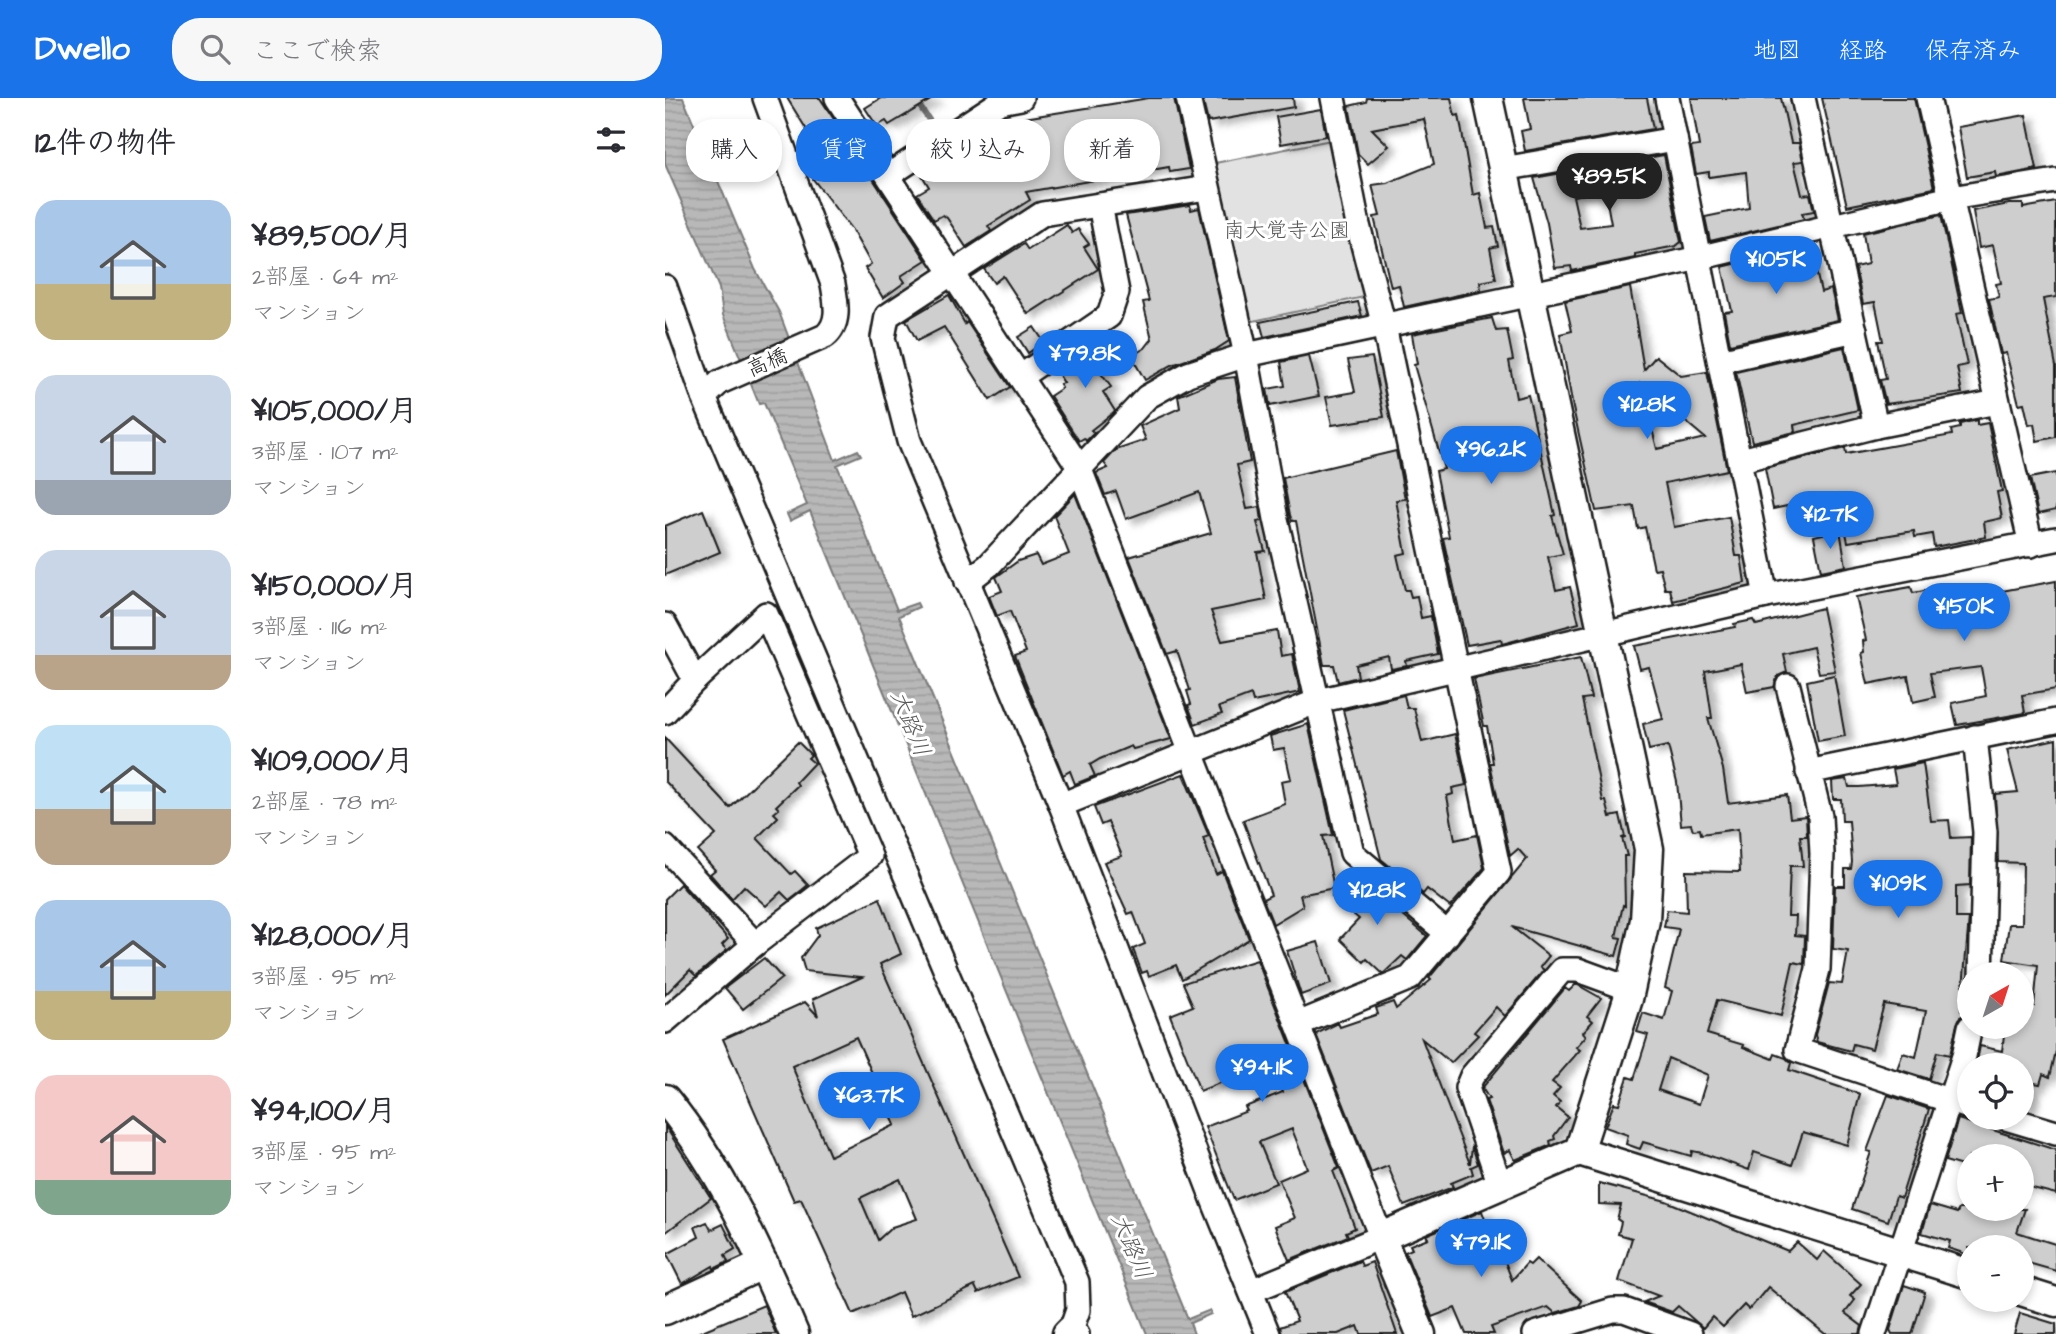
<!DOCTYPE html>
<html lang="ja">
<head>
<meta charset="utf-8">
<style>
  body { margin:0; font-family:"Architects Daughter","Klee One",sans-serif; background:#f7f7f7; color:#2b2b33; height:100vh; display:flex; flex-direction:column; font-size:26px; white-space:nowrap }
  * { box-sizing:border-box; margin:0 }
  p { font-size:23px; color:#7c7c81 }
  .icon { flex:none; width:38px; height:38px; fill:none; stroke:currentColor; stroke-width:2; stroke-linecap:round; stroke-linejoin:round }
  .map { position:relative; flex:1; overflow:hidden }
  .sheet { display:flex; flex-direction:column; background:#fff; width:665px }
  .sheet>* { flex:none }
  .top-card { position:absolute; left:21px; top:21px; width:665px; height:63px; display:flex; gap:14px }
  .needle { width:46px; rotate:39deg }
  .buttons { position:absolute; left:1292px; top:864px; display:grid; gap:14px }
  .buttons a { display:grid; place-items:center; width:77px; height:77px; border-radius:50%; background:#fff; box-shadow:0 4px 10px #0003; font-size:35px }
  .price { position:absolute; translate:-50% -60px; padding:0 16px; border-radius:24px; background:#1a73e8; color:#fff; font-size:23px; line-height:46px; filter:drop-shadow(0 2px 4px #0008) }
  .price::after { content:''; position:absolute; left:50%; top:42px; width:21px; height:16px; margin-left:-10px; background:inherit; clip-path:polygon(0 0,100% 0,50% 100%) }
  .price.active { background:#222; color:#fff }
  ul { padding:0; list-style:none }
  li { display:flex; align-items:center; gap:21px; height:175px; padding:0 35px }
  li span { display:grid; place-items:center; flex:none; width:196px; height:140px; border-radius:21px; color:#555 }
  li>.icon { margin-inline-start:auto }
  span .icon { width:84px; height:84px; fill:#fffc; stroke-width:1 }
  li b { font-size:30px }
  h2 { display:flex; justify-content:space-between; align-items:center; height:84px; padding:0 35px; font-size:30px }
  .pill { padding:0 24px; border-radius:28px; background:#fff; box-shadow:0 4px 10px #0003; font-size:24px; line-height:63px }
  .pill.active { background:#1a73e8; color:#fff }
  header { display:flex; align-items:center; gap:42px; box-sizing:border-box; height:98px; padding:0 35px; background:#1a73e8; color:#fff }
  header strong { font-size:33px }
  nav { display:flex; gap:38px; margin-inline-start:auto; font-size:24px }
  .search { width:490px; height:63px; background:#f7f7f7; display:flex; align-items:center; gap:18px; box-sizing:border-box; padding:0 24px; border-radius:28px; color:#7c7c81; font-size:26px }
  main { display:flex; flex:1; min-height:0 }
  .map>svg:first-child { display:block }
  .park { fill:#e2e2e2; stroke:#7f7f7f; stroke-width:2 }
  .water { fill:url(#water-rules); stroke:#7a7a7a; stroke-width:2 }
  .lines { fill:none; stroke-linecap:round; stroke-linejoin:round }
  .stream { stroke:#7a7a7a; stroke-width:6 }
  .building { fill:#cecece; stroke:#1c1c1c; stroke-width:2; fill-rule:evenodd; filter:url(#shadow) }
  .minor-casing { stroke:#1c1c1c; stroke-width:28 }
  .tertiary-casing { stroke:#1c1c1c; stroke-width:33 }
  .minor { stroke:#fff; stroke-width:23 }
  .tertiary { stroke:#fff; stroke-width:28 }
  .labels { text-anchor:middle; stroke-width:6; stroke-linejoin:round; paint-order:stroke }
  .park-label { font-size:21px; fill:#575757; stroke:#fff }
  .street-label { font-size:21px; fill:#1c1c1c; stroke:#fff }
  .water-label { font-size:23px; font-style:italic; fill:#5a5a5a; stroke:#fff }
</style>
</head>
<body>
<header>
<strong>Dwello</strong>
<div class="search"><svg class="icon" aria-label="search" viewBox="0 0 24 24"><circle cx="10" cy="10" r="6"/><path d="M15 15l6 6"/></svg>ここで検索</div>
<nav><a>地図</a><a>経路</a><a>保存済み</a></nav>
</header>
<main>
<section class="sheet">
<h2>12件の物件<svg class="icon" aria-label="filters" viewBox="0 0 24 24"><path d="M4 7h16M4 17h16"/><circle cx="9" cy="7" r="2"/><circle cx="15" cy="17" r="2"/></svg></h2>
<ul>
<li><span style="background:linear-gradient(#a9c7e8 60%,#c2b280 0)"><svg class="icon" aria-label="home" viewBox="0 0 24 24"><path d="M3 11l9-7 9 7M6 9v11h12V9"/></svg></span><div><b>¥89,500/月</b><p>2部屋 · 64 m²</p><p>マンション</p></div></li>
<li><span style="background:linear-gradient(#c9d6e8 75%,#9aa5b1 0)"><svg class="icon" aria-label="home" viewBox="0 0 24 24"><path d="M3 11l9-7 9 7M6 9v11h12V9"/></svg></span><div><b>¥105,000/月</b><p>3部屋 · 107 m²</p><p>マンション</p></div></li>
<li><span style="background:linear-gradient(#c9d6e8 75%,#b9a48a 0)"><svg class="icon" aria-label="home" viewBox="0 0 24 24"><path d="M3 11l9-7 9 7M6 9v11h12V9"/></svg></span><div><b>¥150,000/月</b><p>3部屋 · 116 m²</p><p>マンション</p></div></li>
<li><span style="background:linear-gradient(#bfe0f5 60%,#b9a48a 0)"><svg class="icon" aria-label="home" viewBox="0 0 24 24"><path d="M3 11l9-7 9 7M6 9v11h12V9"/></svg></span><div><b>¥109,000/月</b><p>2部屋 · 78 m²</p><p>マンション</p></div></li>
<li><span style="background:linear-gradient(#a9c7e8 65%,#c2b280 0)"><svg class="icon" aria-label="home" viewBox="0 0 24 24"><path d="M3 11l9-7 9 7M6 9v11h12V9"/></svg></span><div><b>¥128,000/月</b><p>3部屋 · 95 m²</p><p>マンション</p></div></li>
<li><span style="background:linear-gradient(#f6c9c9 75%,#7fa58c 0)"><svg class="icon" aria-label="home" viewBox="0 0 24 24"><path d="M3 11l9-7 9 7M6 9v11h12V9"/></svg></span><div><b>¥94,100/月</b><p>3部屋 · 95 m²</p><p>マンション</p></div></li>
</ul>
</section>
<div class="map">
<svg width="1391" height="1236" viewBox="0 0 1391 1236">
  <defs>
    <pattern id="water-rules" width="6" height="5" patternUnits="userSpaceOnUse" patternTransform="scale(1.75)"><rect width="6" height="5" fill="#b8b8b8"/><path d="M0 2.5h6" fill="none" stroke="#9e9e9e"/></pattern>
    <filter id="shadow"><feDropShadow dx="8" dy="4.5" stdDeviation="3.5" flood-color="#0004"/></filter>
  </defs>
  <rect width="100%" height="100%" fill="#fff"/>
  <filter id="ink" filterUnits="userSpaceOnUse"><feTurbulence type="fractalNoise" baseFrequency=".0143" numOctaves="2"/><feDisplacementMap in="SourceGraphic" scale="14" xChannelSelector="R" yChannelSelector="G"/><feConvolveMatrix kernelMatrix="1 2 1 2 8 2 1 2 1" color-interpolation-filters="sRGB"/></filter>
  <g filter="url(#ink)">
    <!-- park -->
    <path class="park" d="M666,42L699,199L579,225L545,66Z"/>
    <!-- water -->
    <path class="water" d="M0,0H18L90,171L114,214L170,362L193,352L196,357L172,367L232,512L252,505L254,509L234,518L523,1221L545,1212L546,1216L525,1225L529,1236H482L145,413L125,423L122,416L142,407L99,305L94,306L58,217L54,190L0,66Z"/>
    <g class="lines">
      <!-- stream -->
      <path class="stream" d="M249,0L273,35"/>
    </g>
    <!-- building -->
    <g class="building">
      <path d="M122,0H155L261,162L236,178L240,184L218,200L200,170L206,166L187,132L148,81L160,72L139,41L145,37Z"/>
      <path d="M216,0H269L224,27L221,23L212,28L200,10Z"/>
      <path d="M484,0H509L524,71L505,74L504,69L361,94L365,102L323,128L326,133L301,149L282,120L278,117L269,122L252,96L264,89L255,74L279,58L281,61L328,25Z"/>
      <path d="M537,0H628L629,9L543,24Z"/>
      <path d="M702,0H786L790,18L794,17L808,97L815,95L822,130L829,129L833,148L825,150L831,181L815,184L816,192L739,209L734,187L726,189L709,119L715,118L707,87L722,85L769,66L759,21L707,31L724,48L703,66L693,56L684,8L701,4Z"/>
      <path d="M859,0H982L988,31L860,53L856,33L865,31Z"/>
      <path d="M1026,0H1116L1126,45H1134L1138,63L1129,64L1137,97L1145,96L1149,113L1137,115L1139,121L1045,143L1040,119L1084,110L1081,74L1044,79V74L1031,76L1026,49L1034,48Z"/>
      <path d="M1157,0H1249L1269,90L1182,108Z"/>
      <path d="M656,11L661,38L616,46L611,19Z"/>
      <path d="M1361,17L1372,71L1331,79L1330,74L1302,79L1293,29Z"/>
      <path d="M999,57L1016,144L1011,148L970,156V160L907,173L906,168L890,170L882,125L869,80ZM940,93L946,126L915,130L908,98Z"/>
      <path d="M1391,104V199L1378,201L1391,268V339L1372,343L1369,326L1364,327L1359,305L1354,306L1341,255L1336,256L1324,201L1334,199L1331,186L1336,185L1328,147L1314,150L1308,113L1344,106H1358V110Z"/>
      <path d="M525,107L526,112L534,110L564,243L550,252L507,267L480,282L466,258L480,250L487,241L478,204L484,203L461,117Z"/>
      <path d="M1276,117L1297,215L1291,216L1302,267L1292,269L1297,295L1221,306L1215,282L1221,281L1213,243H1218L1210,204L1198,206L1190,169L1203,166L1198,135Z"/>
      <path d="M402,127L407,135L413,131L424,146L419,149L433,171L363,216L338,178L329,185L319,171L359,146L363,152Z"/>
      <path d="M1145,148L1156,194L1166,191L1173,222L1065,246L1059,214L1067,213L1057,169Z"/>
      <path d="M965,189L979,272L991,258L1016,278L1042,274L1062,372L1000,385L1009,429L1064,419L1071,458H1076L1080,485L1008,503L1005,491H1000L995,470L989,471L980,429L973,431L969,408L931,413L908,310L895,236L907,233L900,203ZM976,286L1040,340L992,351Z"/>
      <path d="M284,197L300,226L302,224L345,289L325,302L279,229L252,243L241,222Z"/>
      <path d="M693,204L697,218L599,239L595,224Z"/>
      <path d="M827,220L831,233L842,232L848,262L844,263L851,300L863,297L865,305L890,417L887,418L898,456L883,459L891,492L905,489L914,525L837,546L836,541L802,547L778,440L784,439L771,373L779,371L749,267L752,266L747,236Z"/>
      <path d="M369,229L379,244L363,255L353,239Z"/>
      <path d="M438,239L452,260L434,273L446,289L438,294L450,313L426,332L429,335L421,343L419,340L414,343L385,298L397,290L395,286L399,285L391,272Z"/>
      <path d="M1179,249L1193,312L1129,327L1130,334L1087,344L1071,274Z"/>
      <path d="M644,258L654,298L605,308L602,291L620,288L616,264Z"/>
      <path d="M707,259L719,319L667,327L661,299L690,294L683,262Z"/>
      <path d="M570,279L585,364L572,367L582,411L595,409L597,423L592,424L600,453L592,454L601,502L546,513L557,543L612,533L616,558L627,556L635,594L588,604L586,597L554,609L557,616L530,626L523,607L526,606L522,593L525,592L512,553L502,556L464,459L546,435L534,394L461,421L451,393L440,397L431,375L443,370L439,365L451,352L481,342L475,328L515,310L513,298L553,281Z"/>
      <path d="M1312,322V327L1323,325L1337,393L1332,394L1337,420L1319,424L1321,439L1269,449L1267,436L1250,439L1249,433L1183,444L1173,397L1108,411L1100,370L1180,350L1181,356L1287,337L1286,332L1295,330V326Z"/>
      <path d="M731,353L740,401L731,402L741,455L732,457L740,492H744L746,499L752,498L756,520L766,518L773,556L741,563L742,568L726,571L724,559L691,567L693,579L673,584L669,567H659L631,423H627L625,417L618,380Z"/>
      <path d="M1391,375V412L1373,416L1365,380Z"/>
      <path d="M410,396L506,641L468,651L466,648L435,661L425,667L430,678L410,686L405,673L398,677L350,558L361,554L345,513L332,518L324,498L337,493L331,479L353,463L371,457L376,467L404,456L389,418Z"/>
      <path d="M38,412L55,454L0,477V428Z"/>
      <path d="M1175,432L1181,468L1156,473L1149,438Z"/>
      <path d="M1391,483V591L1357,597L1360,615L1292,627L1287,605L1321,598L1316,569L1265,575L1270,599L1248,604L1243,578L1203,586L1196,555L1199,554L1198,543L1201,542L1191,499L1246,489L1248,495L1292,487L1294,501Z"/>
      <path d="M1157,510L1170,573L1154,575L1148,549L1118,556L1122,574L1113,578L1109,589L1082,594L1076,566L1040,573L1047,620H1043L1058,671L1063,705L1122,697L1125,720L1141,718L1142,738H1135L1138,768H1125L1123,818H1131L1130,837L1140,838L1139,866L1128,864L1116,918L1052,902L1042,936L1079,947L1078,949L1108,961L1110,956L1121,960L1126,965L1124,972L1195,996L1182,1047L1138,1034L1127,1067L1089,1054L1084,1072L1037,1055L1027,1053L1026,1058L978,1044L975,1051L961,1046L963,1037L940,1029L949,1005L954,1006L963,979L969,981L983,937L972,934L978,915L999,922L1007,893L1000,890L1014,831L999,829L1002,812L1022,814L1021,773L1075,774L1073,731L1036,736L1035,731L1028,732L1026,726L1016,727L1012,684L1003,648L984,652L978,626L998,621L984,569L975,571L969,548L1070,529L1069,526L1088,522L1091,527ZM1003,960L1043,977L1034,1006L993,992Z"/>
      <path d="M916,559L926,600L917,601L938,703H941L945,719L955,717L960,739L957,740L962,758H959L960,808L958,807L951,839L956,840L951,858L847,829L884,858L875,869L879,872L840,918L831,909L809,934L813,937L786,965L757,941L805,1066L807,1048L813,1066L806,1069L808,1076L786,1085L788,1089L739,1108L723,1068L706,1075L651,936L673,925L675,929L713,916L711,910L728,904L731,911L766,882L764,880L862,761L853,751L845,758L825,665H828L822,628H819L809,581Z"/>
      <path d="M1169,577L1180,638L1153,643L1142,583Z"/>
      <path d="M739,597L742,610H749L757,644L790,636L796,663L801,687L787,690L788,696L782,698L790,742L812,737L819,770L785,809L762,791L758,796L716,761L678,612Z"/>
      <path d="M643,626L668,737L658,738L669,790L635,797L638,808L608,826L598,801L606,797L578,722L620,706L616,683L626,681L619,650L608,652L605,638Z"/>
      <path d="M0,640L65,710L133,644L146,657L143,660L149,665L131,684L133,687L111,708L114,711L109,715L113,719L92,740L126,776L130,773L143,787L137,792L124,802L116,794L101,808L79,788L67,801L45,776L50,772L33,753L51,737L0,683Z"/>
      <path d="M1391,641V953L1385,979L1378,976L1375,986L1369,985L1362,1012L1356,1010V968H1311L1315,948L1337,953L1340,929H1356V905L1369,908L1373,867L1339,862L1344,826H1357L1358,765L1333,764L1330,696L1353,694L1342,652Z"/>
      <path d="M1258,665L1266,723L1284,722L1286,740L1306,739L1305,787L1291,788V820H1304L1296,913L1304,915L1295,919L1292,926L1285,957L1272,954L1264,981L1232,971L1238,955L1251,959L1261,913L1219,906L1207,951L1188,946L1186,953L1152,944L1150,937L1164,885L1177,886L1183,853L1168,851L1170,788H1180V771H1186L1187,764L1184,723H1177L1176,701H1168L1167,683L1182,681L1184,689H1194L1231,686L1228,671Z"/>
      <path d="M518,676L544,738L538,740L551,776L557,773L584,841L517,881L511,867L484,878L482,873L477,875L468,851L480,846L468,814L463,816L439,764L457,758L443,724L436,727L429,709Z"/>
      <path d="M687,775L762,838L742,862L737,858L718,876L702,861L699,864L675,841L694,821L667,798Z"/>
      <path d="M15,786L63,841L57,847L62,852L31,878L25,872L0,897V801Z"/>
      <path d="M215,800L236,856L215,866L353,1179L313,1195L310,1188L246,1218L236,1194L188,1216L136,1101L129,1103L58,941L140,904L153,918L148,901L197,879L140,873L136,860L153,837L151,830ZM191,939L230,1027L165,1058L127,968ZM235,1081L252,1121L227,1129L213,1142L195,1100Z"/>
      <path d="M653,844L666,886L636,897L622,853Z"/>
      <path d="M99,860L117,880L78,911L60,890Z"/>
      <path d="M592,862L674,1070L668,1073L690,1130L681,1134L683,1138L624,1162L610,1128L630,1120L614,1082L642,1070L627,1031L594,1044L611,1085L569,1102L540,1029L582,1013L580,1009L618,994L604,961L601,962L598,954L558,970L562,982L535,993L505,917L528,908L518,885Z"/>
      <path d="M911,886L936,900L922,918L928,923L918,934L921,938L911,949L915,952L887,984L895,990L888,998L895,1004L891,1009L903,1019L889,1038L890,1041L885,1043L886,1047L850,1062L845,1052L839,1055L821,1002L824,1001L817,990L900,890L904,893Z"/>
      <path d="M1223,997L1264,1011L1236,1100L1231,1098L1223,1123L1187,1111L1206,1054L1202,1053Z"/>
      <path d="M1293,1021L1391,1052V1096L1356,1087V1059H1304V1070L1280,1063Z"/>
      <path d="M0,1028L46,1100L0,1135Z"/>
      <path d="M934,1085L1001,1103L1123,1153L1132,1144L1152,1162L1159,1153L1196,1186L1185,1198L1190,1202L1180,1215L1197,1228L1195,1236H1160L1103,1189L1084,1212L1079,1207L1058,1229L1047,1219L1038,1230L1013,1208L1007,1214L979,1204L994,1198L954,1183L967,1140L953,1136L956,1124L952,1121L956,1107L934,1106Z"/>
      <path d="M1265,1107L1292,1115L1294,1111H1360L1352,1134L1390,1146L1391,1173L1356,1163V1150H1338L1325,1145L1324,1150H1304V1157L1283,1150L1285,1143L1257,1135Z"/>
      <path d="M817,1113L828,1144L832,1143L847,1182L862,1165L865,1167L871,1161L917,1203L914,1208L890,1215L883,1209L826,1229L829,1236H801L790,1210L767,1219L740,1154L747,1151L745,1147L763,1140L761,1137Z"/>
      <path d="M42,1124L46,1132L58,1126L70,1151L60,1157L63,1164L49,1171L48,1168L17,1186L2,1156L34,1139L30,1129Z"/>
      <path d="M695,1163L697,1168L707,1164L732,1236H696L693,1228L673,1236H617L615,1229L632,1223L620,1194Z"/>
      <path d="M1239,1187L1260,1194L1247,1236H1227L1225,1232Z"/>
      <path d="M99,1207L111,1236H30Z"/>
      <path d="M1355,1215L1391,1226V1236H1349Z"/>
    </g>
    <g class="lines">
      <!-- minor casing -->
      <g class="minor-casing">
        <g id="minor">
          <path d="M172,0L414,369L716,1139L586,1193"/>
          <path d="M523,0L581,257L611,421L687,755L783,836"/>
          <path d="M1002,0L1101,498"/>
          <path d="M1138,0L1211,328"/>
          <path d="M1263,0L1366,447"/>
          <path d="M838,71L1010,41"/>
          <path d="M224,77L335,4L356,0"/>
          <path d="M542,90L377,116L222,218L218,240L244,343L396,707L550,1106L603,1236"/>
          <path d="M0,189L39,299L412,1184L413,1212L406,1232L412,1236"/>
          <path d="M1055,263L1190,232"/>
          <path d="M355,279L444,218L452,194L435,107"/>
          <path d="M39,299L55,284L160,238C176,225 171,204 168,186L100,0"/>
          <path d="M1076,362L1211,328L1332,304"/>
          <path d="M302,484L324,467L482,299L523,276L581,257L1012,165L1286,100L1391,83"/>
          <path d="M0,527L30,582"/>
          <path d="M1123,588L1155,718L1157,756L1153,871L1132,952L1304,1009"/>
          <path d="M0,614L30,582L101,516L205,758L90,846L0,923"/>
          <path d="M1310,639L1320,734L1316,877"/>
          <path d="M1143,674L1391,623"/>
          <path d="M396,707L653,603L1101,498L1391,441"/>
          <path d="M0,749L90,846"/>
          <path d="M633,926L745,880L834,774L719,228L693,127L668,0"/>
          <path d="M1341,1020L1391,1035"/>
          <path d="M835,1087L802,990L807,978L897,872H913L965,891"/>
          <path d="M870,1236L948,1212H959L1025,1236"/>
          <path d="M1209,1236L1299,958L1305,929"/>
        </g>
      </g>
      <!-- tertiary casing -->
      <g class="tertiary-casing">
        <g id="tertiary">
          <path d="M823,0L984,751L980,822L963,901L914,1053"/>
          <path d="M0,1001C57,1071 94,1153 129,1236"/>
          <path d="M1356,1193L1391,1204"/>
          <path d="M0,1212L99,1166"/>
          <path d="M402,1236L406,1232"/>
          <path d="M756,1236L716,1139L914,1053L1304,1176"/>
        </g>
      </g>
      <!-- minor -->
      <use href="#minor" class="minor"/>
      <!-- tertiary -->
      <use href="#tertiary" class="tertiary"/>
    </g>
  </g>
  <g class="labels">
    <!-- park labels -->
    <g class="park-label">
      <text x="622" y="139">南大覚寺公園</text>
    </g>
    <!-- street labels -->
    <g class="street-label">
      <text transform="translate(102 264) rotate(-23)" y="7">高橋</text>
    </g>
    <!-- water labels -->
    <g class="water-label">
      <text transform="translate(246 625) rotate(68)" y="8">大路川</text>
      <text transform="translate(467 1148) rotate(67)" y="8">大路川</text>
    </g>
  </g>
</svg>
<div class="buttons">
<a><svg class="needle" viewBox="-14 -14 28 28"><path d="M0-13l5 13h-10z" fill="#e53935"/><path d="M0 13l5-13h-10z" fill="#7c7c81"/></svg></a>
<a><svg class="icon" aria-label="locate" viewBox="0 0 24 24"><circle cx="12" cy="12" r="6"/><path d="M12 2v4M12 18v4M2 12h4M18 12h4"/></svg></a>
<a>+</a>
<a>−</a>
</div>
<b class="price active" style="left:944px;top:115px">¥89.5K</b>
<b class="price" style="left:1111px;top:198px">¥105K</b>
<b class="price" style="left:420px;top:292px">¥79.8K</b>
<b class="price" style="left:982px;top:343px">¥128K</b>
<b class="price" style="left:826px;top:388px">¥96.2K</b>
<b class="price" style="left:1165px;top:453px">¥127K</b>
<b class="price" style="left:1299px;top:545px">¥150K</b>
<b class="price" style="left:1233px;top:822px">¥109K</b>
<b class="price" style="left:712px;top:829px">¥128K</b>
<b class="price" style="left:597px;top:1006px">¥94.1K</b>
<b class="price" style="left:204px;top:1034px">¥63.7K</b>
<b class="price" style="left:816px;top:1181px">¥79.1K</b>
<div class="top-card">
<a class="pill">購入</a>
<a class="pill active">賃貸</a>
<a class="pill">絞り込み</a>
<a class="pill">新着</a>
</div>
</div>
</main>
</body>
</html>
